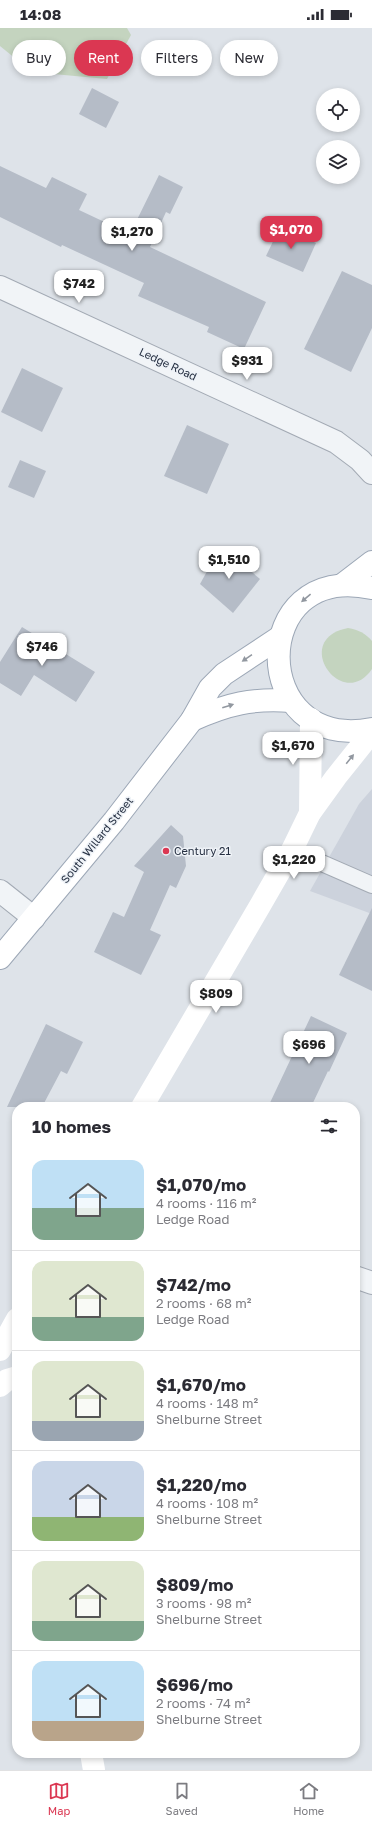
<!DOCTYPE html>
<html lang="en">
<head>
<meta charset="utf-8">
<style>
  body { margin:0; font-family:"Golos Text",sans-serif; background:#f7f7f7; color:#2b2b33; height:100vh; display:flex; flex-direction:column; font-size:15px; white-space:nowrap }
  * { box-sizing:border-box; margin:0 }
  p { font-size:13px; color:#7c7c81 }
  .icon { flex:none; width:22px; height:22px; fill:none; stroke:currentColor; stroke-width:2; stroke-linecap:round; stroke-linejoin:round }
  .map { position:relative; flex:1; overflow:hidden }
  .panel { position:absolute; left:12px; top:1074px; width:348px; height:656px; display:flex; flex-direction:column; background:#fff; border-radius:16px; box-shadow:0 2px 6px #0003 }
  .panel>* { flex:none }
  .guide { position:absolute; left:12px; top:12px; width:348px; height:36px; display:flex; gap:8px }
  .buttons { position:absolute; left:316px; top:60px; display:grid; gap:8px }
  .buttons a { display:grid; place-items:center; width:44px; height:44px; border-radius:50%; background:#fff; box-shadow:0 2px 6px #0003; font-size:20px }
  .price { position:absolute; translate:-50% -34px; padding:0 9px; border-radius:8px; background:#fff; color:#222; font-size:13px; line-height:26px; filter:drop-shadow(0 1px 2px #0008) }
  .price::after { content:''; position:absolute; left:50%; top:24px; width:12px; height:9px; margin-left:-6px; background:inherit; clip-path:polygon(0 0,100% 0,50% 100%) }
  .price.active { background:#db3752; color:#fff }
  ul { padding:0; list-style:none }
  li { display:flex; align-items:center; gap:12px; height:100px; padding:0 20px }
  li+li { border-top:1px solid #e1e1e2 }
  li span { display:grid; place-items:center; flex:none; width:112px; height:80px; border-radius:12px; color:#555 }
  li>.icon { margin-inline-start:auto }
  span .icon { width:48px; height:48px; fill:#fffc; stroke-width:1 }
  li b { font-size:17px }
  h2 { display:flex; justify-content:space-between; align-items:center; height:48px; padding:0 20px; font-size:17px }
  .tag { padding:0 14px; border-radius:18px; background:#fff; box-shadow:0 2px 6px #0003; font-size:14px; line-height:36px }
  .tag.active { background:#db3752; color:#fff }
  .status { display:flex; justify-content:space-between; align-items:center; height:28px; padding:0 20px; background:#fff; direction:ltr }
  .status svg { height:11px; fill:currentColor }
  .tabs { display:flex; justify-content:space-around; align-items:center; height:56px; border-top:1px solid #e1e1e2; background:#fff; font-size:11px; color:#7c7c81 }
  .tabs a { display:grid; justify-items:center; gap:2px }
  .tabs .active { color:#db3752 }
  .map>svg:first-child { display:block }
  .built { fill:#ccd2dc }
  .green { fill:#c4d4bf }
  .building { fill:#b5bcc7 }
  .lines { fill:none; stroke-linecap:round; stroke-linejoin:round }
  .service-casing { stroke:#a3aab4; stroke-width:18 }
  .minor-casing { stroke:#a3aab4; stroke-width:24 }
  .tertiary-casing { stroke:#a3aab4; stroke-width:24 }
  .primary-casing { stroke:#9ca7b6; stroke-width:24 }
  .service { stroke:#f1f4f7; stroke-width:16 }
  .minor { stroke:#f1f4f7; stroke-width:22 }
  .tertiary { stroke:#f1f4f7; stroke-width:22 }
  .secondary { stroke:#fff; stroke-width:22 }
  .primary { stroke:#fff; stroke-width:22 }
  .oneway { fill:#9298a0 }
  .poi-dot { fill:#db3752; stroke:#eef2f7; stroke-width:1.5 }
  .labels { text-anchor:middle; stroke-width:3; stroke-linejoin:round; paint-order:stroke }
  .street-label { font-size:11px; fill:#263042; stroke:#eef2f7 }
  .poi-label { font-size:11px; fill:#263042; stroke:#eef2f7; text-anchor:start }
</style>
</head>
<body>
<div class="status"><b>14:08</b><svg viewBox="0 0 49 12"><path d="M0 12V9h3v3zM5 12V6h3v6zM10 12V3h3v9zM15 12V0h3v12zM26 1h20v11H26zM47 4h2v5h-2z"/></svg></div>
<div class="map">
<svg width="372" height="1742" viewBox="0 0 372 1742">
  <rect width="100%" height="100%" fill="#dee3e9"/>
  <!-- built -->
  <path class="built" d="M372,761V886L310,863L359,776Z"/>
  <!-- green -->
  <g class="green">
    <path d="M0,0H127L131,7L107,51L32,44L0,18Z"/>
    <path d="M348,600C359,602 365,605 372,613V641C342,685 290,611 348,600Z"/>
  </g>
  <!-- building -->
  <g class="building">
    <path d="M92,60L119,74L106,100L79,86Z"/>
    <path d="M0,138L46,160L52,149L87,166L79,182L130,206L159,147L183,159L170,186L166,184L150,219L266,274L244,321L207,304L209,299L138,268L144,255L62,217L61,219L0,189Z"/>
    <path d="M280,199L316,215L303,244L266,228Z"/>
    <path d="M342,243L372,257V300L351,344L304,321Z"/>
    <path d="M22,340L63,360L42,404L1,384Z"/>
    <path d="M187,397L229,416L207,466L164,448Z"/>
    <path d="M20,432L46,443L34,470L8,459Z"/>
    <path d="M221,518L260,551L233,585L200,556Z"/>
    <path d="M22,599L95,644L76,674L34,647L21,668L0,655V634Z"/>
    <path d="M171,797L183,808L186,838L176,860L170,857L150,902L161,907L141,947L94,924L113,884L124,889L144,844L134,838Z"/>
    <path d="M372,880V963L339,947Z"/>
    <path d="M311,988L347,1005L329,1044L328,1043L311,1079H268Z"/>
    <path d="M46,996L83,1014L67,1046L61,1043L42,1079H7Z"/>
  </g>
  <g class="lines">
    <!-- service casing -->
    <g class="service-casing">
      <path id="service" d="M292,822L372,857"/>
    </g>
    <!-- minor casing -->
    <g class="minor-casing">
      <g id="minor">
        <path d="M0,863L34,890"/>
        <path d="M355,1249L372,1255"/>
      </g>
    </g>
    <!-- tertiary casing -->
    <g class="tertiary-casing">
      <path id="tertiary" d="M0,259L336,414L360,432L372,445"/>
    </g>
    <!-- primary casing -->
    <g class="primary-casing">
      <g id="primary">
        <path d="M342,557L372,534"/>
        <path d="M372,560C247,532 248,725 372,701"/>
        <path d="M192,692C227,676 253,670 291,673"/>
        <path d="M0,930L114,793L192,692L210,660L224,646L280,609"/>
      </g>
    </g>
    <!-- service -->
    <use href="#service" class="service"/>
    <!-- minor -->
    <use href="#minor" class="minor"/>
    <!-- tertiary -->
    <use href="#tertiary" class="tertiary"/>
    <!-- secondary -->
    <g class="secondary">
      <path d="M310,785L311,691"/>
      <path d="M142,1079L261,876L292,822L310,785L336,749L372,704"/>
      <path d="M0,1322L17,1291"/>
      <path d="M0,1358L7,1352L17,1349"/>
      <path d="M91,1725L94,1742"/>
    </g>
    <!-- primary -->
    <use href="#primary" class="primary"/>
  </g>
  <!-- one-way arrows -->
  <defs><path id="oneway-solid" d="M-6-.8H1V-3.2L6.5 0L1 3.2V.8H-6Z"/></defs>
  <g class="oneway">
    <use href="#oneway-solid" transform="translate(306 570) rotate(140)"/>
    <use href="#oneway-solid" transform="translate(247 630) rotate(146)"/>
    <use href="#oneway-solid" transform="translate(228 678) rotate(-17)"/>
    <use href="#oneway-solid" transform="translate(350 731) rotate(-51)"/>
  </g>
  <!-- markers -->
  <circle class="poi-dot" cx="166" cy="823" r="4"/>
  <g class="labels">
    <!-- street labels -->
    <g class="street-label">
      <text transform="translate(168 336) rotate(25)" y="4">Ledge Road</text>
      <text transform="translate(97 812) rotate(-51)" y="4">South Willard Street</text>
    </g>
    <!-- poi labels -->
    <g class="poi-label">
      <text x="174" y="827">Century 21</text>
    </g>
  </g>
</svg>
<div class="buttons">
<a><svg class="icon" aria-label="locate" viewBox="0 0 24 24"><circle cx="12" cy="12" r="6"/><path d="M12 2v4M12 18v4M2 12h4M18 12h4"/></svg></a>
<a><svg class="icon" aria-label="layers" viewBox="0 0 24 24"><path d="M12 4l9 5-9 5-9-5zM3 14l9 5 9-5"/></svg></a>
</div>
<b class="price active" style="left:291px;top:222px">$1,070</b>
<b class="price" style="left:132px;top:224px">$1,270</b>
<b class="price" style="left:79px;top:276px">$742</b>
<b class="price" style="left:247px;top:353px">$931</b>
<b class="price" style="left:229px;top:552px">$1,510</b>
<b class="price" style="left:42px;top:639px">$746</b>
<b class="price" style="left:293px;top:738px">$1,670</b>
<b class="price" style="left:294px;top:852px">$1,220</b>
<b class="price" style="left:216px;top:986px">$809</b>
<b class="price" style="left:309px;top:1037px">$696</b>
<div class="guide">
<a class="tag">Buy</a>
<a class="tag active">Rent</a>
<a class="tag">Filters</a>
<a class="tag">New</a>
</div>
<section class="panel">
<h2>10 homes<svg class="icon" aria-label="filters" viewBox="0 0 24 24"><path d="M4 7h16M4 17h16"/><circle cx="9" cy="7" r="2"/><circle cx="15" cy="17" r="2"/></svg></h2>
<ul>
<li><span style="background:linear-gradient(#bfe0f5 60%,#7fa58c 0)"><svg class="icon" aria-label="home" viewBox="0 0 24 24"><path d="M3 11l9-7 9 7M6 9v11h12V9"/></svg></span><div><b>$1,070/mo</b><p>4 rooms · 116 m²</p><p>Ledge Road</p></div></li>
<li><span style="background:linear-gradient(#dfe7d0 70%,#7fa58c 0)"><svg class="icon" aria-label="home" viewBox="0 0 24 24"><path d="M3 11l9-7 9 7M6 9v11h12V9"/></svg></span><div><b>$742/mo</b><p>2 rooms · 68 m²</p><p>Ledge Road</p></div></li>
<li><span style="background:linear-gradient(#dfe7d0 75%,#9aa5b1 0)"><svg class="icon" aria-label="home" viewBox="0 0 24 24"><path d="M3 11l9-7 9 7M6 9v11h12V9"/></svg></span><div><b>$1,670/mo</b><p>4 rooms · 148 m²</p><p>Shelburne Street</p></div></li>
<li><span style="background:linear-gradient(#c9d6e8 70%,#8fb573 0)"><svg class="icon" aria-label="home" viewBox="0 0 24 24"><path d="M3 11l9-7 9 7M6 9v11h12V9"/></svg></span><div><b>$1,220/mo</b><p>4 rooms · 108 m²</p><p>Shelburne Street</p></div></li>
<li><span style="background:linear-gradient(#dfe7d0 75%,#7fa58c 0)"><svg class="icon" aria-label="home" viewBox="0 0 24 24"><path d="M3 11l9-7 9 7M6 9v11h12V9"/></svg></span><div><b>$809/mo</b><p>3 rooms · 98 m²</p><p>Shelburne Street</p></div></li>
<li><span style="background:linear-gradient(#bfe0f5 75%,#b9a48a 0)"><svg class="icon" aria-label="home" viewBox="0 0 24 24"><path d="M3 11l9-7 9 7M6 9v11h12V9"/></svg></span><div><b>$696/mo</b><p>2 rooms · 74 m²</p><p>Shelburne Street</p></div></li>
</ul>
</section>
</div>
<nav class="tabs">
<a class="active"><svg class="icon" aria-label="map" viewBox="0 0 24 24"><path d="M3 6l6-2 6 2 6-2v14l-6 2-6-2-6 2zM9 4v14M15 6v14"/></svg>Map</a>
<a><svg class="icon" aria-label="saved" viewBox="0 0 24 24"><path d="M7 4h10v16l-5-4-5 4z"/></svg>Saved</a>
<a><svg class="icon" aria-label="home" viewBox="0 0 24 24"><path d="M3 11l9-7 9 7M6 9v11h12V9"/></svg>Home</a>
</nav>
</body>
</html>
